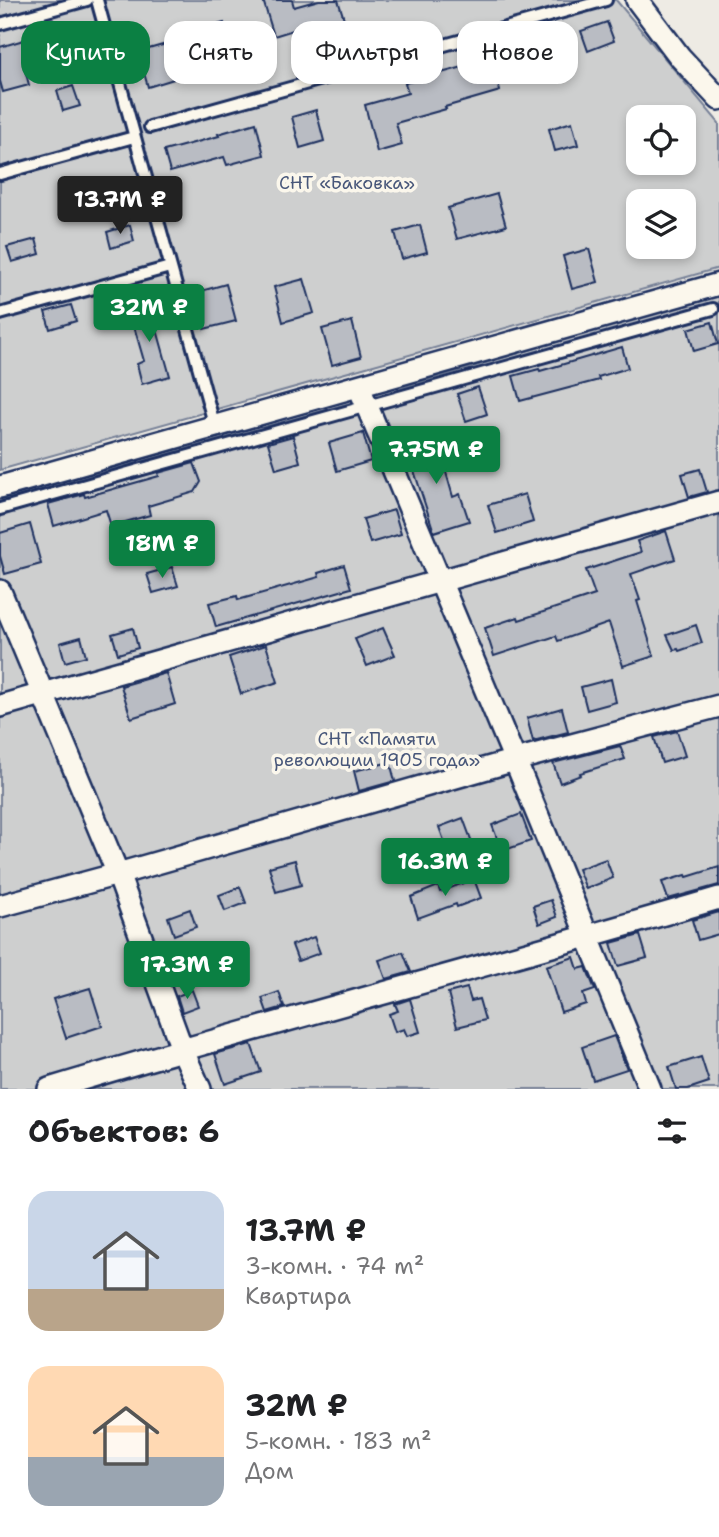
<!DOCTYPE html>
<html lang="ru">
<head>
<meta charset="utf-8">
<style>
  body { margin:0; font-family:"Shantell Sans",sans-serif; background:#f2f2f2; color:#202124; height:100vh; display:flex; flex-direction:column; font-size:26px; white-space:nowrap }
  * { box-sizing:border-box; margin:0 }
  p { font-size:23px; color:#757577 }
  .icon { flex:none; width:38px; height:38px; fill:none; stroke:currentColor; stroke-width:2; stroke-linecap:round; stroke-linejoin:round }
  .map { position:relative; height:1089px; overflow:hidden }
  .sheet { display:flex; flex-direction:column; background:#fff; flex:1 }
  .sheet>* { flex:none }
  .top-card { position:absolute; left:21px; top:21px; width:677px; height:63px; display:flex; gap:14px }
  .buttons { position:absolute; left:626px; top:105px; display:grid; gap:14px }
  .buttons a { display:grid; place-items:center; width:70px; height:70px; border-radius:14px; background:#fff; box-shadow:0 4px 10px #0003; font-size:35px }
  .price { position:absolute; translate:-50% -60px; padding:0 16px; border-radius:7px; background:#0b8043; color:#fff; font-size:23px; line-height:46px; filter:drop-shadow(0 2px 4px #0008) }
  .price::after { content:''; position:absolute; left:50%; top:42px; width:21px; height:16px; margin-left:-10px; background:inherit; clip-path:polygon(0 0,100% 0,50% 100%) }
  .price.current { background:#222; color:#fff }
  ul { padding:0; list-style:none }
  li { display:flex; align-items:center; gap:21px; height:175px; padding:0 28px }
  li span { display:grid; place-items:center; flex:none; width:196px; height:140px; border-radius:21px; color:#555 }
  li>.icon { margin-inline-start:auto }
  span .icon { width:84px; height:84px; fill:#fffc; stroke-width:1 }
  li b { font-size:30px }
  h2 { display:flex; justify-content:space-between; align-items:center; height:84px; padding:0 28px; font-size:30px }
  .pill { padding:0 24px; border-radius:21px; background:#fff; box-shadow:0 4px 10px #0003; font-size:24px; line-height:63px }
  .pill.current { background:#0b8043; color:#fff }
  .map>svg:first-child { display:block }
  .green { fill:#cecfcf; stroke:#747f96; stroke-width:2; fill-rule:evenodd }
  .building { fill:#b9bcc3; stroke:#1b2f5e; stroke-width:2 }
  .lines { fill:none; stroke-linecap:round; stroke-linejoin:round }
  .lane-casing { stroke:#1b2f5e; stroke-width:16 }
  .street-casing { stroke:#1b2f5e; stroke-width:26 }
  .lane { stroke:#fbf7ec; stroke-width:10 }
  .street { stroke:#fbf7ec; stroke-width:21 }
  .labels { text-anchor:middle; stroke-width:7; stroke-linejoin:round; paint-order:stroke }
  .park-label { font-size:18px; fill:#48577a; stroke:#fbf7ec }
</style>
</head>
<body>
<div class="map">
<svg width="719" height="1089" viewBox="0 0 719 1089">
  <rect width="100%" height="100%" fill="#eeebe4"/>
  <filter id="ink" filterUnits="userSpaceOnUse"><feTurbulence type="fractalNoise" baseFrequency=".0143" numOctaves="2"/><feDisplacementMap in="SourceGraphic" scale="14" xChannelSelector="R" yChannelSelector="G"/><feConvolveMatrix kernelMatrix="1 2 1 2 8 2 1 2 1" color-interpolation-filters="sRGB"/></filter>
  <g filter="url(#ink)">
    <!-- green -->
    <g class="green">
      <path d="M0,0H616L719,123V268L0,470ZM639,117H684V163H639ZM639,201H684V247H639Z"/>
      <path d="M719,294V1089H0V501L364,399Z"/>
    </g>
    <!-- building -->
    <g class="building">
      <path d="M263,0H292L294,7L319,0H338L345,22L321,30L319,22L274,36Z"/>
      <path d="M607,22L614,41L588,51L581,31Z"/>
      <path d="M224,23L230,47L173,62L177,78L148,87L138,52L191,37L190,32Z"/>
      <path d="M46,31L53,54L23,62L29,85L3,92L0,81V47L27,39V36Z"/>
      <path d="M492,59L500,91L445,107L446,109L396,123L402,145L377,152L365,105L408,93L405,83Z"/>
      <path d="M73,86L80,106L63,111L57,91Z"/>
      <path d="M316,110L324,141L300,148L292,117Z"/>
      <path d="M572,122L578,145L555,151L549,129Z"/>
      <path d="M256,123L264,155L227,165L224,157L170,172L164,151L219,136L218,134Z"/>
      <path d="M497,194L506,226L457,239L448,208Z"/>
      <path d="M130,225L134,241L111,248L107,232Z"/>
      <path d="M420,225L427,252L402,259L395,232Z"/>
      <path d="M36,239L40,254L12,262L7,247Z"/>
      <path d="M589,249L598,282L572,289L563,256Z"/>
      <path d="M304,279L314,313L283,322L274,287Z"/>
      <path d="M226,284L236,321L204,329L194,293Z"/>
      <path d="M151,302L158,326H156L170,376L142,384L137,364L144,361L129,309Z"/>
      <path d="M71,305L76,321L50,329L45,312Z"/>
      <path d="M352,321L361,357L332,365L322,329Z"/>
      <path d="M712,322L718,344L694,351L688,329Z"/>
      <path d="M622,347L628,368L598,377L599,380L520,401L513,376L539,369L540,371Z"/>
      <path d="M478,387L487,414L466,421L457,394Z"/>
      <path d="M363,433L371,461L337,471L329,443Z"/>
      <path d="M293,436L300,462L276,469L268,443Z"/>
      <path d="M436,437L453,497L460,494L469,521L434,532L406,446Z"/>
      <path d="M194,463L201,482L195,492L148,506L150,515L111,526L106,510L54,526L48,504L84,494L85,497L159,476L158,473Z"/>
      <path d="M700,469L707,492L689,497L682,474Z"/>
      <path d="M525,494L533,522L497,533L488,505Z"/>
      <path d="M394,510L401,534L370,543L363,519Z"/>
      <path d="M30,524L41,564L5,574L0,556V533Z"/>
      <path d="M666,531L675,559L631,574L640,600L637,601L654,656L623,666L609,623L558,641L556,636L494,656L485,628L518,617L519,620L595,595L586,570L641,552L637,541Z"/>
      <path d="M344,565L351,588L216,627L209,603L237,596L238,600L319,577L318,573Z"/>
      <path d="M172,567L178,586L153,593L147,574Z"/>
      <path d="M696,625L702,643L679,651L678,649L674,650L667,635Z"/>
      <path d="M133,628L138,648L118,654L112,634Z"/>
      <path d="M383,628L395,655L367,666L355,639Z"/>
      <path d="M81,637L86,656L65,662L60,643Z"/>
      <path d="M266,645L278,682L241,694L229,657Z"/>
      <path d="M166,673L175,704L131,718L121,686Z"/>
      <path d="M611,679L616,702L587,710L581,687Z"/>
      <path d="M562,708L568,732L533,741L527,718Z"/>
      <path d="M677,731L685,756L662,763L654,737Z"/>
      <path d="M620,746L625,759L580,773L581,775L560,783L553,763Z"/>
      <path d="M390,762L395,781L359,791L354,771Z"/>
      <path d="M521,814L531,841L502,851L492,825Z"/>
      <path d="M463,818L473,845L449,854L439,827Z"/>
      <path d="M606,859L613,878L586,889L578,869Z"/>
      <path d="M295,860L301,885L276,892L269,867Z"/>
      <path d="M719,867V885L668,899L662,882L686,875L687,877Z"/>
      <path d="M474,879L481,898L457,907L456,904L418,918L411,897L438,886L440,892Z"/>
      <path d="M240,887L246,903L225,911L219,895Z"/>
      <path d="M551,900L557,917L539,924L533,906Z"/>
      <path d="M190,909L196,927L174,935L168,917Z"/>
      <path d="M719,912V934L698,940L692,920Z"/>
      <path d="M640,935L647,958L618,966L611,943Z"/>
      <path d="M314,937L320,953L298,961L292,945Z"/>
      <path d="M403,952L411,972L386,979L379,960Z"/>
      <path d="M574,957L578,969L586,967L595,990L583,994L586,1004L561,1012L546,966Z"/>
      <path d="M90,988L102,1026L66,1038L53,999Z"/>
      <path d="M467,988L471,1001L479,999L485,1020L457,1027L448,993Z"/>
      <path d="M192,990L198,1006L182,1012L177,996Z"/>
      <path d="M279,992L284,1007L267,1012L262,998Z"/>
      <path d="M410,999L420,1032L407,1036L404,1029L395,1032L389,1014L398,1011L395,1004Z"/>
      <path d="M614,1036L627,1069L593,1080L582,1047Z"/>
      <path d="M251,1044L261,1072L225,1084L215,1054Z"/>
      <path d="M701,1057L709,1082L688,1089H676L669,1067Z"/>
    </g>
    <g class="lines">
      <!-- lane casing -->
      <g class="lane-casing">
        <g id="lane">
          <path d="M97,0L215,427"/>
          <path d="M0,24L87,0"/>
          <path d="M150,127L606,0"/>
          <path d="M0,174L134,137"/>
          <path d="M0,314L170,267"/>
          <path d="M0,509L713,309"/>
        </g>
      </g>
      <!-- street casing -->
      <g class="street-casing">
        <g id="street">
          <path d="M637,0L680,57L719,99"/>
          <path d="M359,387L515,760L650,1089"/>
          <path d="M0,487L719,284"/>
          <path d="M0,591L118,874L182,1049L200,1089"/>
          <path d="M0,706L719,502"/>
          <path d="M0,906L118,874L515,760L719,706"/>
          <path d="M49,1089C271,1022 496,964 719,898"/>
        </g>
      </g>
      <!-- lane -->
      <use href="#lane" class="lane"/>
      <!-- street -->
      <use href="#street" class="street"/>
    </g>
  </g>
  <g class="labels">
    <!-- park labels -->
    <g class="park-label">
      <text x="347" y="189">СНТ «Баковка»</text>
      <text x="377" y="745">СНТ «Памяти<tspan x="377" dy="21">революции 1905 года»</tspan></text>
    </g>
  </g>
</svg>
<div class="buttons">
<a><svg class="icon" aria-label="locate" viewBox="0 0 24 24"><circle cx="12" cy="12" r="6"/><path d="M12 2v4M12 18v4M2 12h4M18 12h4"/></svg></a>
<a><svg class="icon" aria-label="layers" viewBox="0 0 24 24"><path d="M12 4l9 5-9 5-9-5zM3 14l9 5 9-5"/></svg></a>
</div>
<b class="price current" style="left:120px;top:236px">13.7M ₽</b>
<b class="price" style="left:149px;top:344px">32M ₽</b>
<b class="price" style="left:436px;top:486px">7.75M ₽</b>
<b class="price" style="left:162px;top:580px">18M ₽</b>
<b class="price" style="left:445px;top:898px">16.3M ₽</b>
<b class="price" style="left:187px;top:1001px">17.3M ₽</b>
<div class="top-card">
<a class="pill current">Купить</a>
<a class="pill">Снять</a>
<a class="pill">Фильтры</a>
<a class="pill">Новое</a>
</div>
</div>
<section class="sheet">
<h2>Объектов: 6<svg class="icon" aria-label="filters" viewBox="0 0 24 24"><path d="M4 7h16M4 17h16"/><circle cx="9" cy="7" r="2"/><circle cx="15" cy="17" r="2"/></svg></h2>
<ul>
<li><span style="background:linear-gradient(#c9d6e8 70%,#b9a48a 0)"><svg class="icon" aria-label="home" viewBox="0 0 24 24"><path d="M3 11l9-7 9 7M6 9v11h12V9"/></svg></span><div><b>13.7M ₽</b><p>3-комн. · 74 m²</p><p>Квартира</p></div></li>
<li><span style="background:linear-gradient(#ffd9b3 65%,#9aa5b1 0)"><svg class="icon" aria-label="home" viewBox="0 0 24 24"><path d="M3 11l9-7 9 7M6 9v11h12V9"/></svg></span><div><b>32M ₽</b><p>5-комн. · 183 m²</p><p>Дом</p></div></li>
</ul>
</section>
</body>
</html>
